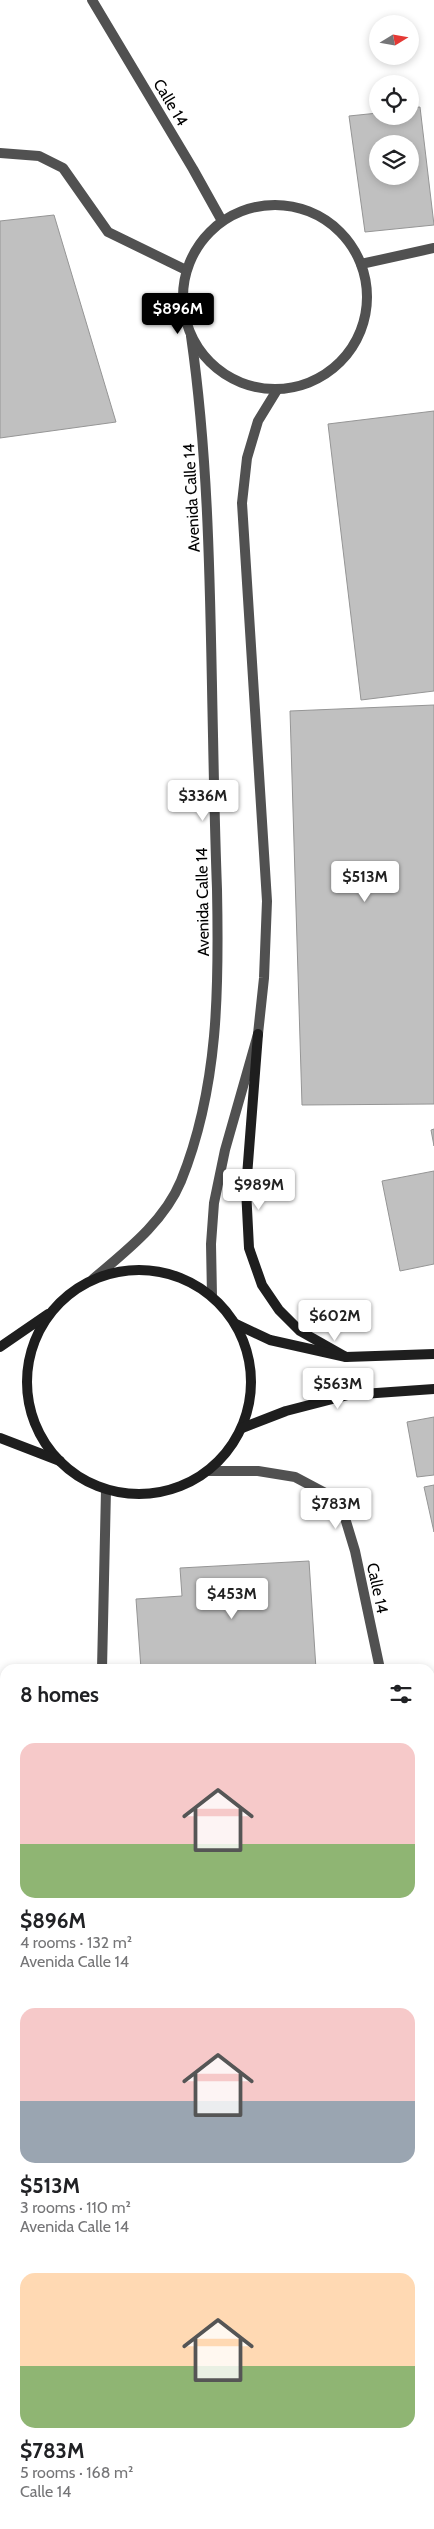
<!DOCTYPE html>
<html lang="en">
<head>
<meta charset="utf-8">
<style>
  body { margin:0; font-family:Cabin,sans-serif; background:#f2f2f2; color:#202124; height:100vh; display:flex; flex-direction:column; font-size:19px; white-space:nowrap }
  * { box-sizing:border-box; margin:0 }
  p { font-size:16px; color:#757577 }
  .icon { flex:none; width:28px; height:28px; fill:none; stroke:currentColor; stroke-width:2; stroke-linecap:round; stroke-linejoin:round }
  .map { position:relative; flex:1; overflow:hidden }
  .sheet { position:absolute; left:0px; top:1664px; width:435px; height:866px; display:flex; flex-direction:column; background:#fff; border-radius:15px 15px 0 0; box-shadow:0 2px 8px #0003 }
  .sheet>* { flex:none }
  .needle { width:32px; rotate:79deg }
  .controls { position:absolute; left:369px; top:15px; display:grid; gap:10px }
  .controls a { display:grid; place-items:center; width:50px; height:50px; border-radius:50%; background:#fff; box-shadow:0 2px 8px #0003; font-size:25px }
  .price { position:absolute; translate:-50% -42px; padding:0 11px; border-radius:5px; background:#fff; color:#222; font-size:16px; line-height:32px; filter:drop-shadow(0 1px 2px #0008) }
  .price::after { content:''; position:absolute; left:50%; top:30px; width:15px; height:11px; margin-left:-8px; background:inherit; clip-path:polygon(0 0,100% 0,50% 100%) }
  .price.active { background:#000; color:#fff }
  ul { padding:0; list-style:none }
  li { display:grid; align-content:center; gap:10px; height:265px; padding:0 20px }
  li span { display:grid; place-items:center; height:155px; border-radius:15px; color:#555 }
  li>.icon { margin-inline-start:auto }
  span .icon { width:90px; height:90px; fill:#fffc; stroke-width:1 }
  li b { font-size:21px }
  h2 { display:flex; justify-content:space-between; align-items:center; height:60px; padding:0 20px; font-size:21px }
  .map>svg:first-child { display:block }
  .building { fill:#c0c0c0; stroke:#959595; fill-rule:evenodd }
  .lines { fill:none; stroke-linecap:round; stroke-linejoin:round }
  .service { stroke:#515151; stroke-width:10 }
  .minor { stroke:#515151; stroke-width:10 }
  .secondary { stroke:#1e1e1e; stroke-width:10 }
  .labels { text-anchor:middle; stroke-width:5; stroke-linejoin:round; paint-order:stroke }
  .street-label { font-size:16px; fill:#000; stroke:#fff }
</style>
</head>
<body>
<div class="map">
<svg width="434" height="2529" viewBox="0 0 434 2529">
  <rect width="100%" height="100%" fill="#fff"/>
  <!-- building -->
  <g class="building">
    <path d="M420,107L434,225L365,232L349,116L378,113V116H410V108ZM378,144H410V176H378Z"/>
    <path d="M54,215L116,422L0,438V221Z"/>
    <path d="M434,411V691L361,700L328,424Z"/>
    <path d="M434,705V1104L302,1105L290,711Z"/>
    <path d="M434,1129V1146L431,1130Z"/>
    <path d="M434,1171V1264L400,1271L382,1181Z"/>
    <path d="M434,1417V1475L417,1477L407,1422Z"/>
    <path d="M434,1485V1532L424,1487Z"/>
    <path d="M309,1561L316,1669H141L136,1599L182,1596L180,1568Z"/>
    <path d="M5,2277V2315L0,2316V2279Z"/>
    <path d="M434,2387V2425H430V2388Z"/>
    <path d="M0,2443H3L5,2453V2514L0,2515Z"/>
  </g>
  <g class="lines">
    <!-- service -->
    <g class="service">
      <path d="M92,0L193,169L222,221"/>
      <path d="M0,153L39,156L63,168L108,232L186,270"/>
      <path d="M102,1669L106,1490"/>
      <path d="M0,1879L5,1913"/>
      <path d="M430,2104L434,2103"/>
      <path d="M0,2235L5,2234"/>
    </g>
    <!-- minor -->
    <g class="minor">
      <circle cx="275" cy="297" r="92"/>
      <path d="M361,264L434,248"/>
      <path d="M93,1279C126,1251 164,1222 181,1181C219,1087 219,987 217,889C215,838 214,786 213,735C210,602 210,468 191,336"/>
      <path d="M212,1296L211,1244L214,1203L225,1150L258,1034L264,978L267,901L242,503L247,458L258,421L277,390"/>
      <path d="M209,1471H258L295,1477L327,1494L345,1518L355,1551L380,1669"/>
      <path d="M430,1907L434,1926"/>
      <path d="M205,2525L206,2529"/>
    </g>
    <!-- secondary -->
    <g class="secondary">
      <path d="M258,1034L246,1189L249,1248L262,1285L279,1310L300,1331L346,1357"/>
      <circle cx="139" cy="1382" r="112"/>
      <path d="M236,1324L270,1340L346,1357L434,1354"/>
      <path d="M0,1347L48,1314"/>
      <path d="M242,1428L286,1411L348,1395L434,1389"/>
      <path d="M0,1438L60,1461"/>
    </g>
  </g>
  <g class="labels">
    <!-- street labels -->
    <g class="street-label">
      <text transform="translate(171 102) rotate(59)" y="6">Calle 14</text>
      <text transform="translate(191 498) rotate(-93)" y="6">Avenida Calle 14</text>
      <text transform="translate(202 902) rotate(-91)" y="6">Avenida Calle 14</text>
      <text transform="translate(378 1588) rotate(78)" y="6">Calle 14</text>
    </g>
  </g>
</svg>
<div class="controls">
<a><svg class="needle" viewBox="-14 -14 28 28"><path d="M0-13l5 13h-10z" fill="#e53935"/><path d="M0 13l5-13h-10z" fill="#757577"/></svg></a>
<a><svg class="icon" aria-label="locate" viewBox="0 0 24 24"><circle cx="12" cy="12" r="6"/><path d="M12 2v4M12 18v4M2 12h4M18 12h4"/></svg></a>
<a><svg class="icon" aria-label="layers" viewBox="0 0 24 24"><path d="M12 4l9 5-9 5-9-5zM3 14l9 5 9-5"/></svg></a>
</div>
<b class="price active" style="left:178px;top:335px">$896M</b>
<b class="price" style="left:203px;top:822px">$336M</b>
<b class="price" style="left:365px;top:903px">$513M</b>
<b class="price" style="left:259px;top:1211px">$989M</b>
<b class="price" style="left:335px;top:1342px">$602M</b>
<b class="price" style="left:338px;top:1410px">$563M</b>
<b class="price" style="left:336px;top:1530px">$783M</b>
<b class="price" style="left:232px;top:1620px">$453M</b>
<section class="sheet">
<h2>8 homes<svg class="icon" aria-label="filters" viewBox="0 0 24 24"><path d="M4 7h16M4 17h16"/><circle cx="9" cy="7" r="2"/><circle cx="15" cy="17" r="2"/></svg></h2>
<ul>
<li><span style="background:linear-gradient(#f6c9c9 65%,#8fb573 0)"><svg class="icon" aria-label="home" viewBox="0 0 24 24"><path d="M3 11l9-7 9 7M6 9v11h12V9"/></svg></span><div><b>$896M</b><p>4 rooms · 132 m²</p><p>Avenida Calle 14</p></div></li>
<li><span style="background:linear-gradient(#f6c9c9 60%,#9aa5b1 0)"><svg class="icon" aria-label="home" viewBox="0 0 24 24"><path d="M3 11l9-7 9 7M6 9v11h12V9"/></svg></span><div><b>$513M</b><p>3 rooms · 110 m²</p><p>Avenida Calle 14</p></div></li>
<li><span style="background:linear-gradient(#ffd9b3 60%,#8fb573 0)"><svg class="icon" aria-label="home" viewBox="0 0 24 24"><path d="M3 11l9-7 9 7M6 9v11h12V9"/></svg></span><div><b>$783M</b><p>5 rooms · 168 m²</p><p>Calle 14</p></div></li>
</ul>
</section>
</div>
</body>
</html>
